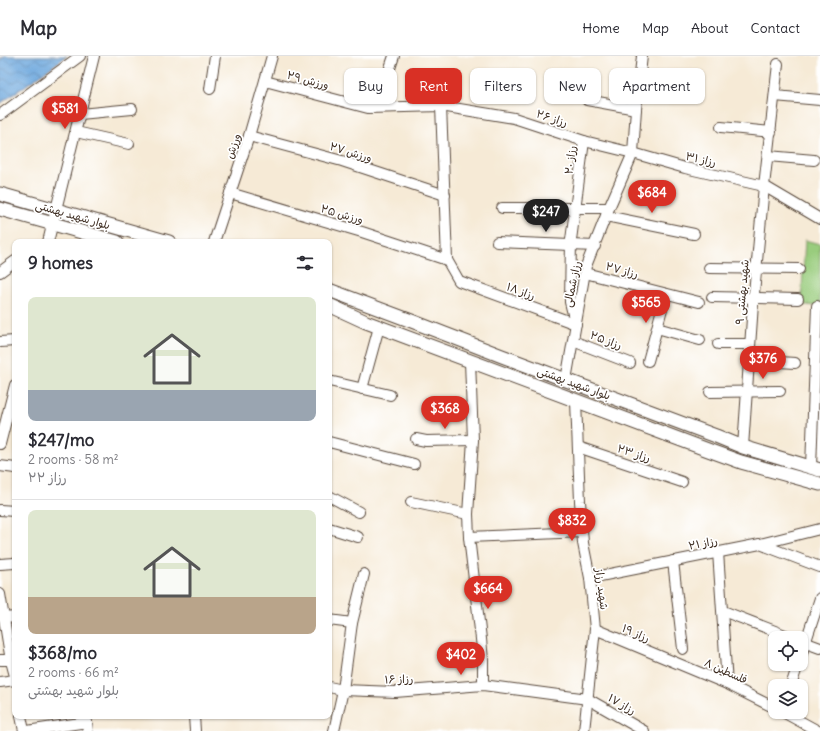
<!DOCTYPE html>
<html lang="en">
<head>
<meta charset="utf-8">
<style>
  body { margin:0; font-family:Delius,"Playpen Sans Arabic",sans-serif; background:#f2f2f3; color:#2b2b33; height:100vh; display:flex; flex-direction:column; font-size:15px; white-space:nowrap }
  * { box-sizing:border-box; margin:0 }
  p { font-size:13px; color:#7c7c81 }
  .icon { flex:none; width:22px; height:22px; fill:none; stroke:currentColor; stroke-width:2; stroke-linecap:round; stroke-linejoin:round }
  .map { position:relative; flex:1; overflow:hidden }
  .panel { position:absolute; left:12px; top:183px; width:320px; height:480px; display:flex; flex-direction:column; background:#fff; border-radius:8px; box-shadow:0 1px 3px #0004 }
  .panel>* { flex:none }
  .banner { position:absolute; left:344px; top:12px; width:380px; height:36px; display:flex; gap:8px }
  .tools { position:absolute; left:768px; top:575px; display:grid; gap:8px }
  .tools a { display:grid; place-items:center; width:40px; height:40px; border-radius:8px; background:#fff; box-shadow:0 1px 3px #0004; font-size:20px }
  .price { position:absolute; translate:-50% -34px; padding:0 9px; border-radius:14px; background:#d93025; color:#fff; font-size:13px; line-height:26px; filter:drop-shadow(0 1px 2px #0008) }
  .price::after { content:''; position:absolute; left:50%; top:24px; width:12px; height:9px; margin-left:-6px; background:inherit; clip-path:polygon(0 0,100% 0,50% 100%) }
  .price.on { background:#222; color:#fff }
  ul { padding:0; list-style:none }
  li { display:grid; align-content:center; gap:8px; height:212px; padding:0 16px }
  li+li { border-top:1px solid #e1e1e2 }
  li span { display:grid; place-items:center; height:124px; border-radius:8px; color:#555 }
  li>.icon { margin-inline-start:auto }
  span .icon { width:72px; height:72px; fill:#fffc; stroke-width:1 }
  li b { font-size:17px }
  h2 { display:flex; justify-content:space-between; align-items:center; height:48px; padding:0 16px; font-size:17px }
  .chip { padding:0 14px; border-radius:8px; background:#fff; box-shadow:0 1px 3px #0004; font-size:14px; line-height:36px }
  .chip.on { background:#d93025; color:#fff }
  header { display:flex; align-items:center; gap:24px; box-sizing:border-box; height:56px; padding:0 20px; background:#fff; border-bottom:1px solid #e1e1e2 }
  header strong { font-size:19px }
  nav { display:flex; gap:22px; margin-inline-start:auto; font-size:14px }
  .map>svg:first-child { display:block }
  .green { fill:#99cc7d; stroke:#6a7b4e }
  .water { fill:url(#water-waves); stroke:#54687e }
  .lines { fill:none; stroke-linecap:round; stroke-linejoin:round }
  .minor-casing { stroke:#57473a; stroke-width:12 }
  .major-casing { stroke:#57473a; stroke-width:15 }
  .minor { stroke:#fff; stroke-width:10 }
  .major { stroke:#fff; stroke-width:13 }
  .labels { text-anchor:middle; stroke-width:3.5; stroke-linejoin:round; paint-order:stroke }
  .street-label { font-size:11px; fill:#3b2a1e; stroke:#fff }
</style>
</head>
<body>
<header>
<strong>Map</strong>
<nav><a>Home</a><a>Map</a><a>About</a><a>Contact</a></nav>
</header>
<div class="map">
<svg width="820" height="675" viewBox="0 0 820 675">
  <defs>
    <pattern id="water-waves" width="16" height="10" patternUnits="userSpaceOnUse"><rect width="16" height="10" fill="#6da7dd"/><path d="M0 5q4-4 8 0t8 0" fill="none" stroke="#5b88b3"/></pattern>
  </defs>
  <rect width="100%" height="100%" fill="#fff"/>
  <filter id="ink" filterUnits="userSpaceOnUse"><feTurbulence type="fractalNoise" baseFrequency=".025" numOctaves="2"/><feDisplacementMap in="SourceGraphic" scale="8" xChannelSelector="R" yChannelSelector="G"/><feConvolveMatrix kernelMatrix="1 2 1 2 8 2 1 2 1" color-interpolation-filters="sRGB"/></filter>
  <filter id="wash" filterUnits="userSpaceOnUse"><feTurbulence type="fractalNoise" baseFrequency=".012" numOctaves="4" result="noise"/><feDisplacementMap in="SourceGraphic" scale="16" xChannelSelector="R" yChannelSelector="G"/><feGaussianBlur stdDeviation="0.9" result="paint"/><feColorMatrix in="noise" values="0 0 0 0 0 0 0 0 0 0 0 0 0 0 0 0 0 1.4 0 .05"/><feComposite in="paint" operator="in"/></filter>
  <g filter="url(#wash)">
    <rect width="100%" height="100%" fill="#f6ead6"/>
    <!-- green -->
    <path class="green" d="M805,184L820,188V251L801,248Z"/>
    <!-- water -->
    <path class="water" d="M5,0H67L0,48V3Z"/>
  </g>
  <g filter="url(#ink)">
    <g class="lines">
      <!-- minor casing -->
      <g class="minor-casing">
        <g id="minor">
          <path d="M386,24L394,0"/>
          <path d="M265,25L368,52L441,50L514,62L584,85L633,97L685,112L764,130L820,163"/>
          <path d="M210,33L215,0"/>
          <path d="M775,40L820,44"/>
          <path d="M587,44L636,53"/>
          <path d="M441,50L447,204L459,225L576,268"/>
          <path d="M80,58L132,53"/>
          <path d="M0,59L80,0"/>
          <path d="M721,71L771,76"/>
          <path d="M76,76L129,88"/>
          <path d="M249,80L342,105L445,139"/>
          <path d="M768,100L814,104"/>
          <path d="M230,137L362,176L447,204"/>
          <path d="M502,152H609"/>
          <path d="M606,160L694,178"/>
          <path d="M48,186L94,0"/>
          <path d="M214,186L249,80L272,0"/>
          <path d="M497,186L595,190"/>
          <path d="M709,212L799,213"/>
          <path d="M0,216L15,205"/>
          <path d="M585,217L699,246"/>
          <path d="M712,241L798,243"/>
          <path d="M575,266L570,246L571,184L584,85"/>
          <path d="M657,272L700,284"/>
          <path d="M573,285L630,307"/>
          <path d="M0,286L15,285"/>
          <path d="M718,288H750"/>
          <path d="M749,304L795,307"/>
          <path d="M470,305L473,384L468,458L469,481L481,583L483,604V629"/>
          <path d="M648,305L666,238"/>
          <path d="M566,324L586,210L609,152L633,97L636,53L642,0"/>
          <path d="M329,325L390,339"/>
          <path d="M362,333L379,271"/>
          <path d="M710,336L780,335"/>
          <path d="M576,345L580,445L583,487L590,522L595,573L584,675"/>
          <path d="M416,383L426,385L473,384"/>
          <path d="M329,386L414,408"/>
          <path d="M0,388L15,329"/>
          <path d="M578,391L682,426"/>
          <path d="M743,391L753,248L764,130L778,8"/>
          <path d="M0,410L15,412"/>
          <path d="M811,411L817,250"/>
          <path d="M329,440L359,456"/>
          <path d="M411,446L468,458"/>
          <path d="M0,454L15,455"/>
          <path d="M329,472L358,481"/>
          <path d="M469,481L582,476"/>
          <path d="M760,488L820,511"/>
          <path d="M718,496L727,628"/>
          <path d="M673,505L683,593"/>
          <path d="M0,508L15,507"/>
          <path d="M590,522L760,488L820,473"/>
          <path d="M0,538L11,605L15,620"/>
          <path d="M723,555L793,582"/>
          <path d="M4,562L15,561"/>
          <path d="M329,564L352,567"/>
          <path d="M595,573L727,628L775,652"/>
          <path d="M801,585L820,592"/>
          <path d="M801,600L820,542"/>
          <path d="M0,604H15"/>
          <path d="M0,626L15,624"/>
          <path d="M791,630L798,608"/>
          <path d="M329,631L343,634L395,636L483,629L588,643L644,675"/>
          <path d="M783,656L818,675"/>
          <path d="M21,660L24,675"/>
          <path d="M194,660L195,675"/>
          <path d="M27,675L87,666L88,675"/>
          <path d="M334,675L343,634L352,567L364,518"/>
        </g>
      </g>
      <!-- major casing -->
      <g class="major-casing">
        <g id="major">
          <path d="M0,138L169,186"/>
          <path d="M0,153L117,186"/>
          <path d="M329,234L409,264L502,300L716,380L743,391L820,414"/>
          <path d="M329,249L366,266L708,394L741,406L820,428"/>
        </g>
      </g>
      <!-- minor -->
      <use href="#minor" class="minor"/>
      <!-- major -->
      <use href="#major" class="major"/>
    </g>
  </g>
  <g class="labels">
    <!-- street labels -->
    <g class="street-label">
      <text transform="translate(308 24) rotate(15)" y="4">ورزش ۲۹</text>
      <text transform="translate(552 62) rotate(18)" y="4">رزاز ۲۶</text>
      <text transform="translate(233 90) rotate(-71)" y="4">ورزش</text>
      <text transform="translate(351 96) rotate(17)" y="4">ورزش ۲۷</text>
      <text transform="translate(701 103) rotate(13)" y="4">رزاز ۳۱</text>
      <text transform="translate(570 104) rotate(-83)" y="4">رزاز ۲۰</text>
      <text transform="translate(342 158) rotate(16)" y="4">ورزش ۲۵</text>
      <text transform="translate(73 159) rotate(16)" y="4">بلوار شهید بهشتی</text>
      <text transform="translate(622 214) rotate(15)" y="4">رزاز ۲۷</text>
      <text transform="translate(572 228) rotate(-78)" y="4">رزاز شمالی</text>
      <text transform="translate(521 235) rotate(20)" y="4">رزاز ۱۸</text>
      <text transform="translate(742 236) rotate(-85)" y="4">شهید بهشتی ۹</text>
      <text transform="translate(606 284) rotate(20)" y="4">رزاز ۲۵</text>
      <text transform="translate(574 327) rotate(20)" y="4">بلوار شهید بهشتی</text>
      <text transform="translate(634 397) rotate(18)" y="4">رزاز ۲۳</text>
      <text transform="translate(703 487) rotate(-11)" y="4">رزاز ۲۱</text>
      <text transform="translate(602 533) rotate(83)" y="4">شهید رزاز</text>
      <text transform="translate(636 577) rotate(23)" y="4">رزاز ۱۹</text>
      <text transform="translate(726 615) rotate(24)" y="4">فلسطین ۸</text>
      <text transform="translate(399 623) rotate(-2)" y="4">رزاز ۱۶</text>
      <text transform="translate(622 648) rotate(30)" y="4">رزاز ۱۷</text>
    </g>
  </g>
</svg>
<div class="tools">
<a><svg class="icon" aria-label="locate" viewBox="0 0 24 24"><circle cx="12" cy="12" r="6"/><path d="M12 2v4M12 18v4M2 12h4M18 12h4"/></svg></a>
<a><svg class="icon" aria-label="layers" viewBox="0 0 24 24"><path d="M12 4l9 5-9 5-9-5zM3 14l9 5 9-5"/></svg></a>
</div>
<b class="price" style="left:65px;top:74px">$581</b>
<b class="price" style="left:652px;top:158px">$684</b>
<b class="price on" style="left:546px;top:177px">$247</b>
<b class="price" style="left:646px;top:268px">$565</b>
<b class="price" style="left:763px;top:324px">$376</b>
<b class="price" style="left:445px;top:374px">$368</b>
<b class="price" style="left:572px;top:486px">$832</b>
<b class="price" style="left:488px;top:554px">$664</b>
<b class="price" style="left:461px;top:620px">$402</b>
<div class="banner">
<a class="chip">Buy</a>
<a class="chip on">Rent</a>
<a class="chip">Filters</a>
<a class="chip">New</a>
<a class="chip">Apartment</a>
</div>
<section class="panel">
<h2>9 homes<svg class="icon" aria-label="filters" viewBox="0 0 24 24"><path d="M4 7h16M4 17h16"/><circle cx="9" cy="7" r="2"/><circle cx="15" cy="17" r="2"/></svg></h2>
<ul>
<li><span style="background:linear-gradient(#dfe7d0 75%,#9aa5b1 0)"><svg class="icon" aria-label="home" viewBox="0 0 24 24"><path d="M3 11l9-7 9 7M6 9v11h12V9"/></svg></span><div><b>$247/mo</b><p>2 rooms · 58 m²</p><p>رزاز ۲۲</p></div></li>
<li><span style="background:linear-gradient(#dfe7d0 70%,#b9a48a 0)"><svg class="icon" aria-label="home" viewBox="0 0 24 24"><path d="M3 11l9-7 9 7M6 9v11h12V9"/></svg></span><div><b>$368/mo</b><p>2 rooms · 66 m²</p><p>بلوار شهید بهشتی</p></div></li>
</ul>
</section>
</div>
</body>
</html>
